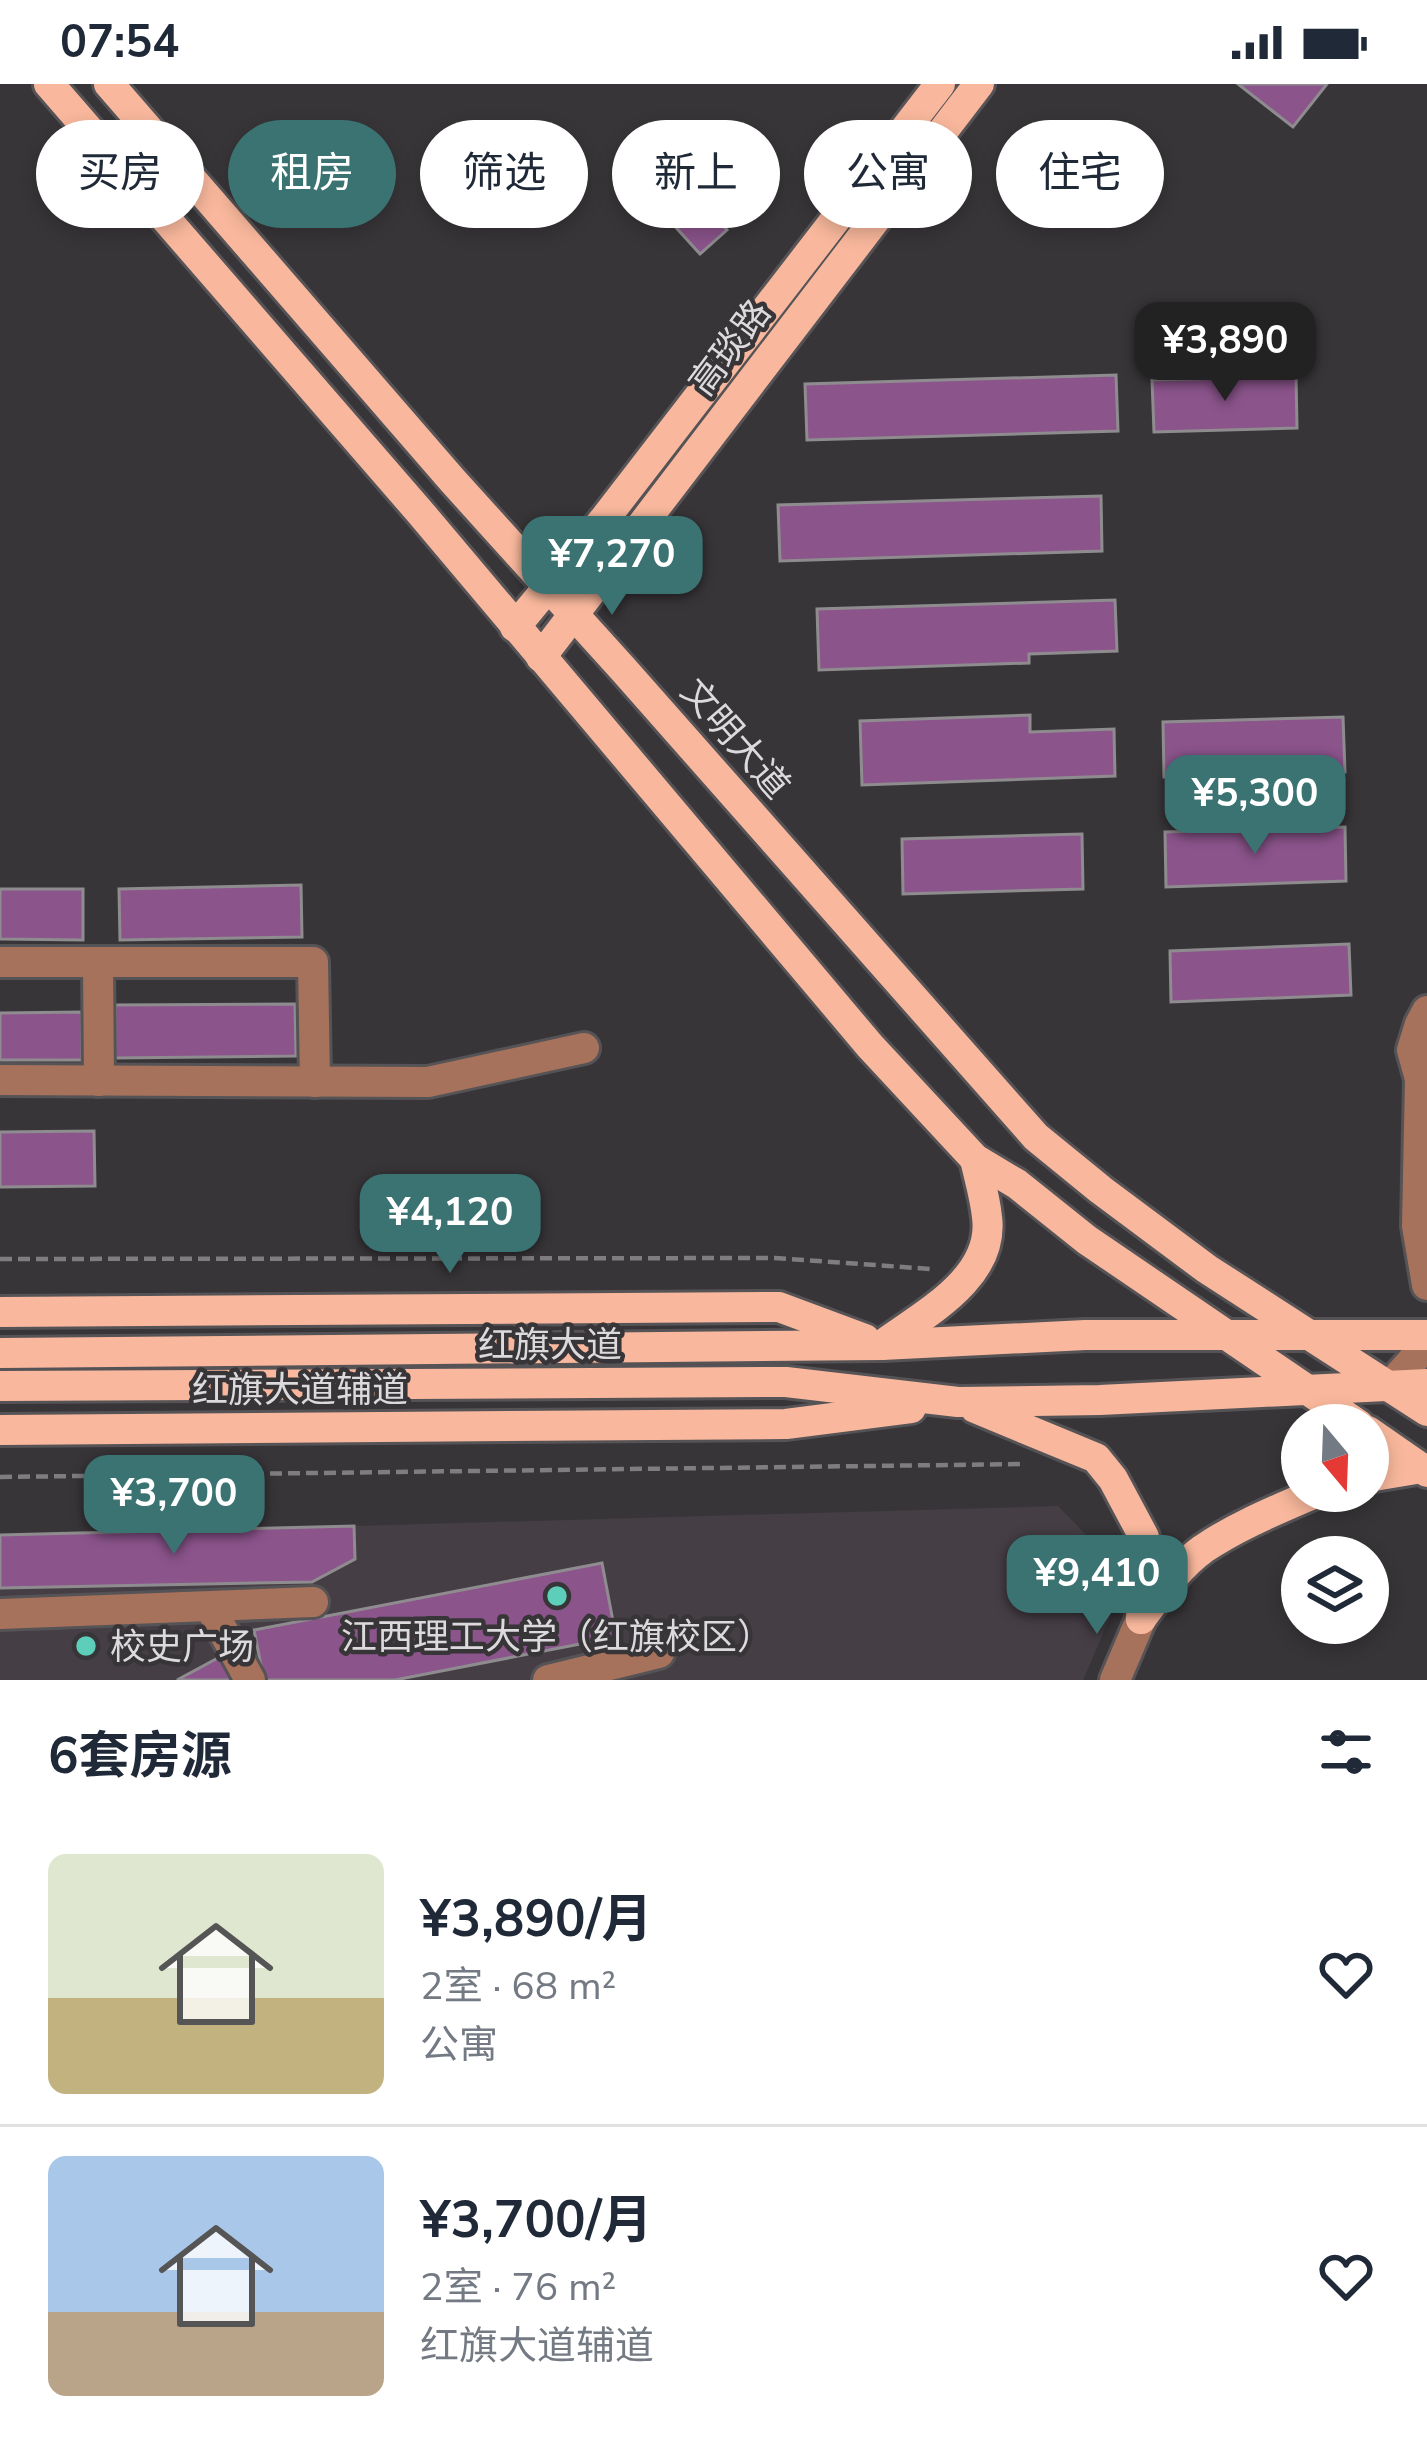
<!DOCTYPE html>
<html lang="zh">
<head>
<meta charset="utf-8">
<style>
  body { margin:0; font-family:"Nunito Sans","Noto Sans SC",sans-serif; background:#f6f6f7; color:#1f2937; height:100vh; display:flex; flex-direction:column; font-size:45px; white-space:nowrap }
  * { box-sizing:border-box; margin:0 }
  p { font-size:39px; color:#747a83 }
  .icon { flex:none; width:66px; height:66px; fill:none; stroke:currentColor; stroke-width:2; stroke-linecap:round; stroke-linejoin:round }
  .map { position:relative; height:1596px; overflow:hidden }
  .panel { display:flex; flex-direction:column; background:#fff; flex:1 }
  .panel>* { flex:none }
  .banner { position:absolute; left:36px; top:36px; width:1356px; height:108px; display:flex; gap:24px }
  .needle { width:78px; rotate:161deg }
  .tools { position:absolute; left:1281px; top:1320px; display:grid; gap:24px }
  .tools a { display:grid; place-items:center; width:108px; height:108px; border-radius:50%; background:#fff; box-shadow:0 6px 18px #0003; font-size:60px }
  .price { position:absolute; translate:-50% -102px; padding:0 27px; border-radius:24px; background:#3b7372; color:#fff; font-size:39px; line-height:78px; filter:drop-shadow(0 3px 6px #0008) }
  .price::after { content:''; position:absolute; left:50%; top:72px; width:36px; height:27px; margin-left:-18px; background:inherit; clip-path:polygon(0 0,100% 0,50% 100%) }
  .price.active { background:#222; color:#fff }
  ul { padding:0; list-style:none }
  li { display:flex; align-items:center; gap:36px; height:300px; padding:0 48px }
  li+li { border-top:3px solid #e0e1e3 }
  li span { display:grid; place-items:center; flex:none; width:336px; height:240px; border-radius:18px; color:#555 }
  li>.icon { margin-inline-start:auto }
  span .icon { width:144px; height:144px; fill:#fffc; stroke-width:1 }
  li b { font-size:51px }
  h2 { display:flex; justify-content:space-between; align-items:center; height:144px; padding:0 48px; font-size:51px }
  .chip { padding:0 42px; border-radius:54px; background:#fff; box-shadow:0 6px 18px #0003; font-size:42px; line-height:108px }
  .chip.active { background:#3b7372; color:#fff }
  .status { display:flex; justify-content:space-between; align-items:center; height:84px; padding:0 60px; background:#fff; direction:ltr }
  .status svg { height:33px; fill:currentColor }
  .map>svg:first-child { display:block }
  .built { fill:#453e45 }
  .building { fill:#8b548b; stroke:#8f8c8f; stroke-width:3 }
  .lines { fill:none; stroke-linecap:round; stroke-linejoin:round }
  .minor-casing { stroke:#565356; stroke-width:36 }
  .major-casing { stroke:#565356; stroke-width:36 }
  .path { stroke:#7f7d7f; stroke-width:4.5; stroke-dasharray:12 6; stroke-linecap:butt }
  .minor { stroke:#a6725b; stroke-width:30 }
  .major { stroke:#f9b89d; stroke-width:30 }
  .poi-dot { fill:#5dceb9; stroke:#383538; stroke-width:4.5 }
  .labels { text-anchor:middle; stroke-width:9; stroke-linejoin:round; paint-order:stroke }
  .street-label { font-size:36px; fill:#dcdadc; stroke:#383538 }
  .poi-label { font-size:36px; fill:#dcdadc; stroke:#383538 }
</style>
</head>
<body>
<div class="status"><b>07:54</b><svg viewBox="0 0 49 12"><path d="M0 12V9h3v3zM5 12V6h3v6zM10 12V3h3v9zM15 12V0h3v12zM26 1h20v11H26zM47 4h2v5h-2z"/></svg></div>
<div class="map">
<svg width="1427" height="1596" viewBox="0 0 1427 1596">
  <rect width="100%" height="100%" fill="#383538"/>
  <!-- built -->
  <path class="built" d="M1058,1422L1088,1453L1110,1490L1116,1520L1083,1596H0V1504L312,1498L355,1475L354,1442Z"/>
  <!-- building -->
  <g class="building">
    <path d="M1238,0H1327L1293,43Z"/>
    <path d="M713,41L735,64L690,106L727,146L700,170L642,106Z"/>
    <path d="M1116,291L1118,347L807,356L805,300Z"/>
    <path d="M1296,292L1297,344L1154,348L1152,296Z"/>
    <path d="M1101,412L1102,467L780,477L778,421Z"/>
    <path d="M1115,516L1117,567L1029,570V579L819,586L817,525Z"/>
    <path d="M1030,631V648L1114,645L1115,692L862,701L860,637Z"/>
    <path d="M1343,633L1345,688L1164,693L1163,638Z"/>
    <path d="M1345,743L1346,797L1166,803L1165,748Z"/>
    <path d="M1082,750L1083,805L903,810L902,755Z"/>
    <path d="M301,801L302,853L120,856L119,805Z"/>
    <path d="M0,805H83V856L0,855Z"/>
    <path d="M1349,860L1351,911L1171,918L1170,867Z"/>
    <path d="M295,920L296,972L115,974V921Z"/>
    <path d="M82,928V976H0V929Z"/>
    <path d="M94,1047L95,1102L0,1103V1048Z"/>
    <path d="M354,1442L355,1475L312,1498L0,1504V1451Z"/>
    <path d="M602,1479L616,1553L395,1596H264L254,1546Z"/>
    <path d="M229,1568L244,1596H177Z"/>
  </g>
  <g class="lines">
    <!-- minor casing -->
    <g class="minor-casing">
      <g id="minor">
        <path d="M0,878H313L315,998"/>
        <path d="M98,878L99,997"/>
        <path d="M1427,927L1420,940L1412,966L1420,995L1417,1142L1427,1201"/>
        <path d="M0,996L428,998L584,964"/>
        <path d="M1389,1303L1427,1260"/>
        <path d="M210,1523L250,1596"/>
        <path d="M0,1530L313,1518"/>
        <path d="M548,1596L659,1569"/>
        <path d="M1115,1596L1141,1535"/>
      </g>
    </g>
    <!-- major casing -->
    <g class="major-casing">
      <g id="major">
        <path d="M49,0L419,427L870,962L975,1075L1017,1100L1087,1156L1359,1341"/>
        <path d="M109,0L453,397L623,585L1036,1053L1101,1106L1207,1185L1427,1327"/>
        <path d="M515,543L606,433L940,0"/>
        <path d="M541,573L979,0"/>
        <path d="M0,1228L779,1223L865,1255"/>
        <path d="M882,1261C924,1230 995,1194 987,1133C985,1113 979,1094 975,1075"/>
        <path d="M0,1269L882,1261L1085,1251H1427"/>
        <path d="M0,1302L786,1298L958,1318L1100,1316L1427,1300"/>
        <path d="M975,1324L1096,1374L1113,1395L1144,1453L1145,1486L1141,1535"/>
        <path d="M0,1346L786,1340L911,1324"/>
        <path d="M1368,1347L1427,1388"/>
        <path d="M1368,1393L1422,1384"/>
        <path d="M1141,1535C1159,1511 1178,1483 1203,1465C1238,1441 1281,1424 1320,1407"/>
      </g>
    </g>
    <!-- path -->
    <g class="path">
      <path d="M0,1175L775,1174L931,1185"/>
      <path d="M0,1393L1026,1380"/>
    </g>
    <!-- minor -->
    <use href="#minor" class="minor"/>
    <!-- major -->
    <use href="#major" class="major"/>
  </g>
  <!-- markers -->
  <g class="poi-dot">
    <circle cx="557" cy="1512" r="12"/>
    <circle cx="86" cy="1562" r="12"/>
  </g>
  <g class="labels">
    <!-- street labels -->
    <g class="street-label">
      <text transform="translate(729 263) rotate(-53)" y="13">高琰路</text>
      <text transform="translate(736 654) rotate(49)" y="13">文明大道</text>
      <text x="550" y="1273">红旗大道</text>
      <text x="300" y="1318">红旗大道辅道</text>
    </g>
    <!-- poi labels -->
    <g class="poi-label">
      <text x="557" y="1565">江西理工大学（红旗校区）</text>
      <text x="110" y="1575" text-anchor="start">校史广场</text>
    </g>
  </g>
</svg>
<div class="tools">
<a><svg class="needle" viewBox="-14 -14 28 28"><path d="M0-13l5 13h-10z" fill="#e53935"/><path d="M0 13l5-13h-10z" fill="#747a83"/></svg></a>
<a><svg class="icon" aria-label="layers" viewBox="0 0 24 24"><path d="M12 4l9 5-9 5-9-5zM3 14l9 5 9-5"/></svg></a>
</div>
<b class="price active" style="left:1225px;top:320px">¥3,890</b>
<b class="price" style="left:612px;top:534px">¥7,270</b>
<b class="price" style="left:1255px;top:773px">¥5,300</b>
<b class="price" style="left:450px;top:1192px">¥4,120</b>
<b class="price" style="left:174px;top:1473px">¥3,700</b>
<b class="price" style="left:1097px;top:1553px">¥9,410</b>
<div class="banner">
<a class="chip">买房</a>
<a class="chip active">租房</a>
<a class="chip">筛选</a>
<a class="chip">新上</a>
<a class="chip">公寓</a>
<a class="chip">住宅</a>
</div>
</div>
<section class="panel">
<h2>6套房源<svg class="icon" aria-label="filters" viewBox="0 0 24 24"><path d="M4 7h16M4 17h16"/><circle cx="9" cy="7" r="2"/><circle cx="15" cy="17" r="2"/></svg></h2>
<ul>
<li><span style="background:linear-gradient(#dfe7d0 60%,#c2b280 0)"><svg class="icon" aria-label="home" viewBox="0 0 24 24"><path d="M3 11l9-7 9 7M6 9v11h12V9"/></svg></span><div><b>¥3,890/月</b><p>2室 · 68 m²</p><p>公寓</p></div><svg class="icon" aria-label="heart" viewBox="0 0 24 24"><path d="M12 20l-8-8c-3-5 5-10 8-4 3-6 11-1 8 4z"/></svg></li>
<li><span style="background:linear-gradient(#a9c7e8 65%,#b9a48a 0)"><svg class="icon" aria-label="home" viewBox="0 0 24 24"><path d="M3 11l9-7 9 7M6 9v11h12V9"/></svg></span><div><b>¥3,700/月</b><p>2室 · 76 m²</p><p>红旗大道辅道</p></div><svg class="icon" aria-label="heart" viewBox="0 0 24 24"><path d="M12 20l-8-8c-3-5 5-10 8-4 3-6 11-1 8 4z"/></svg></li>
</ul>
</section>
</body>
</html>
